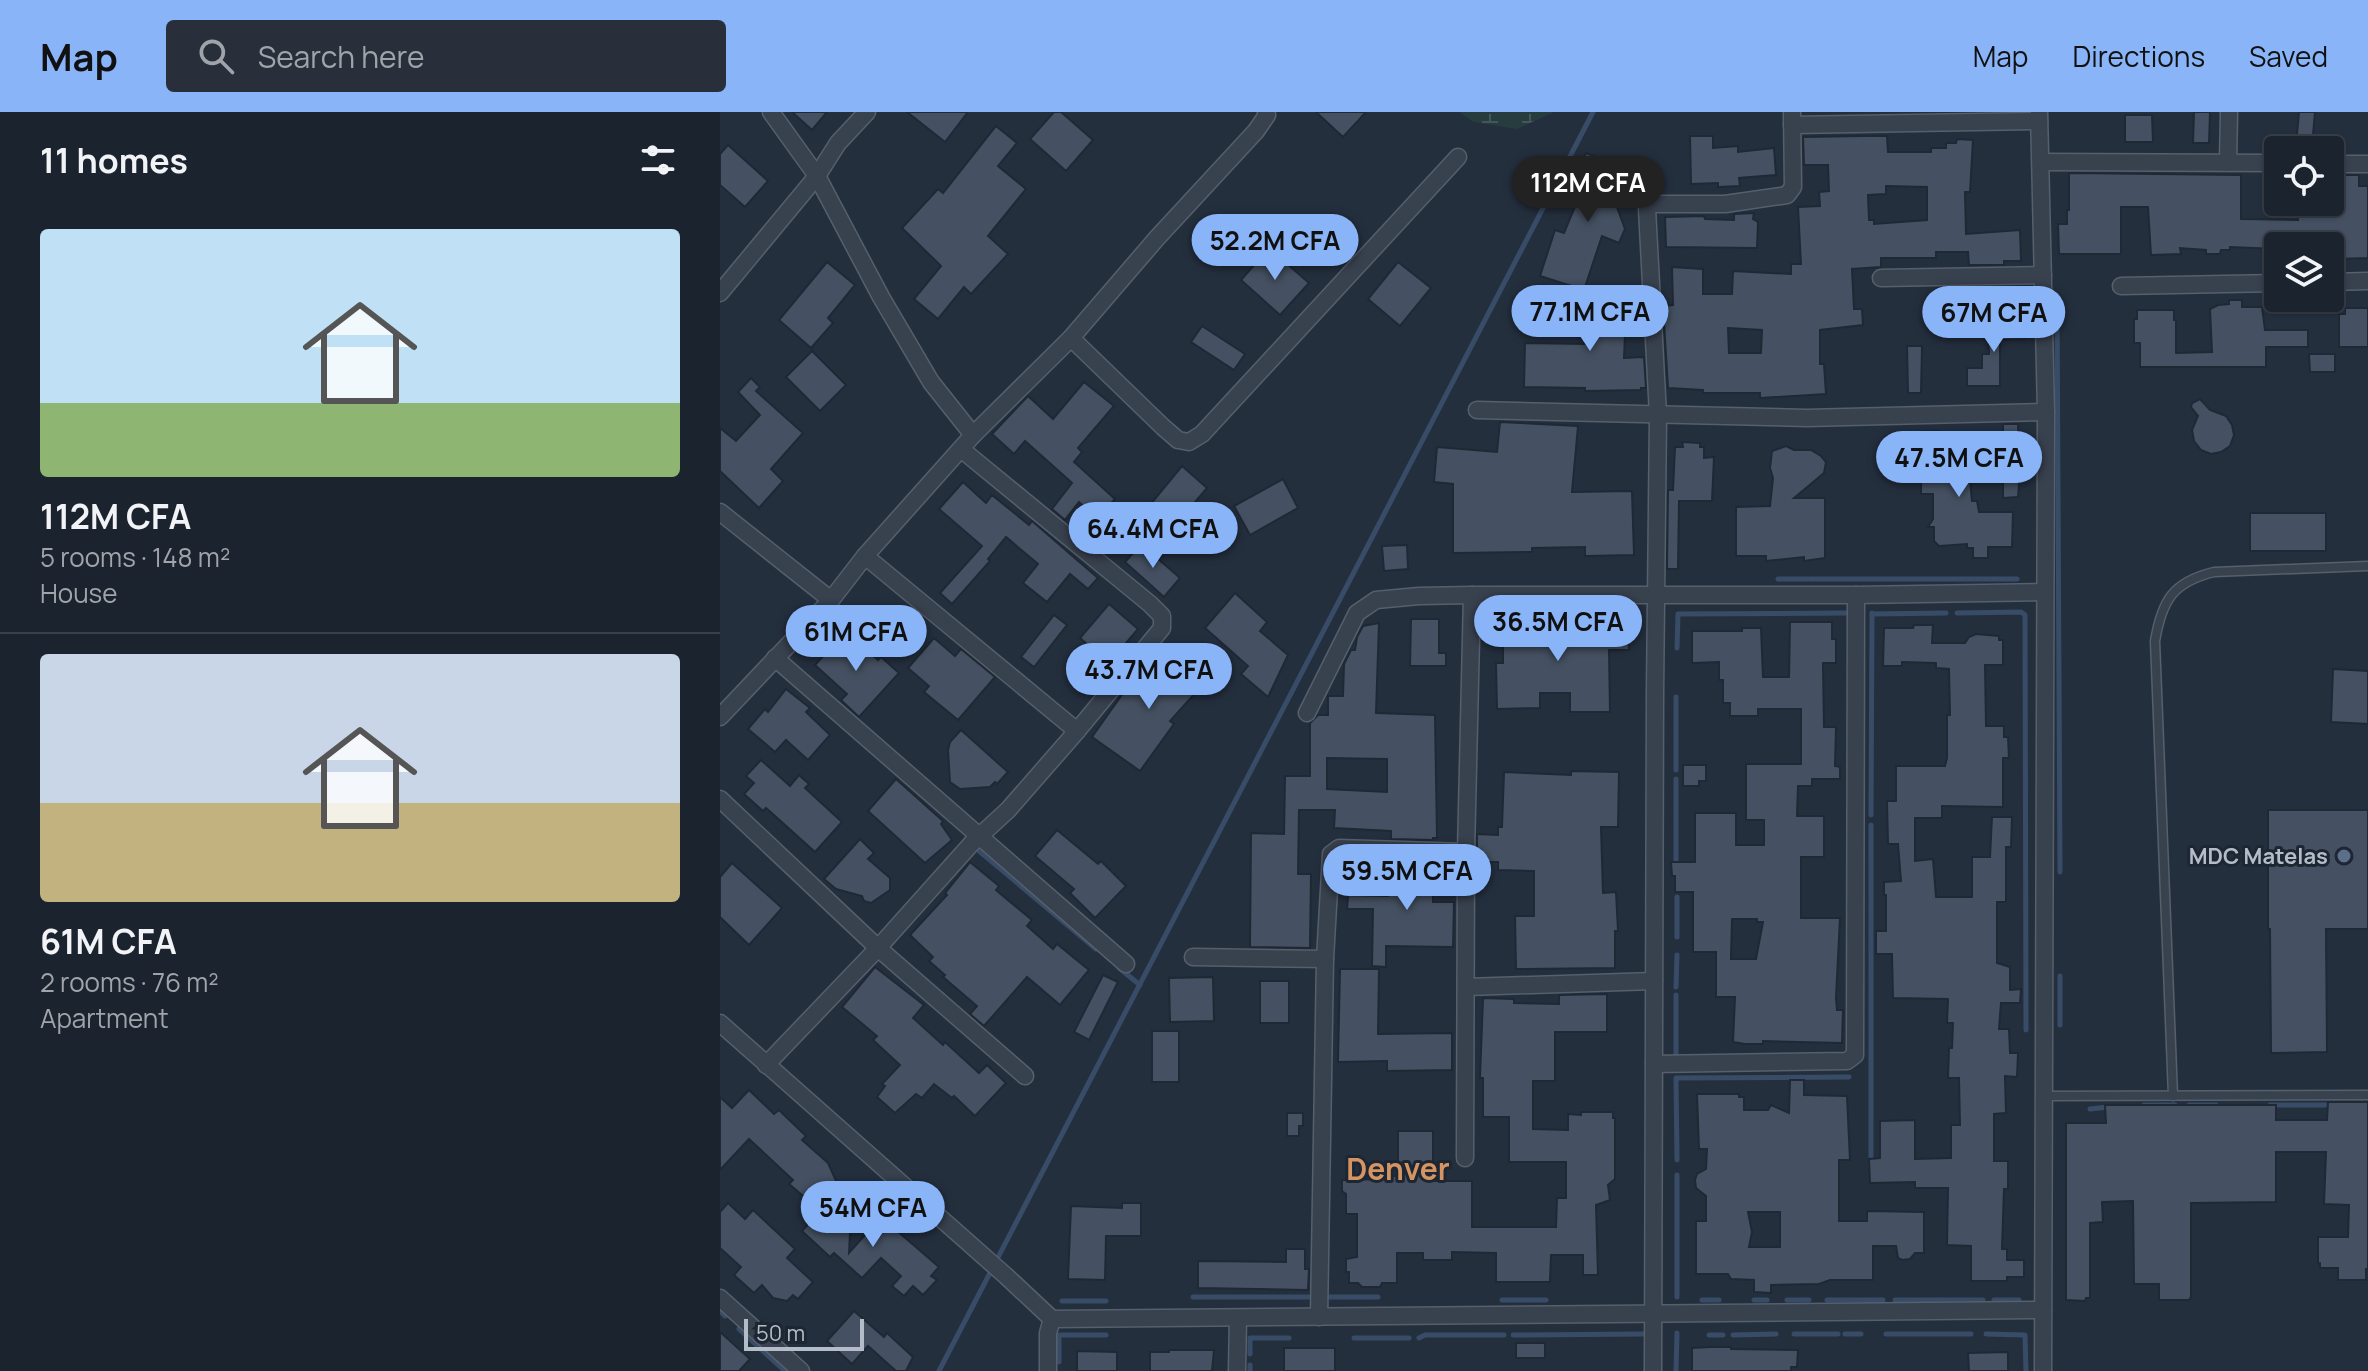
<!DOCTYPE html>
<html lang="en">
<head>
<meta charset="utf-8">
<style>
  body { margin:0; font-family:Manrope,sans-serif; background:#282f3a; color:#f1f3f6; height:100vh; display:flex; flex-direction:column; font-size:30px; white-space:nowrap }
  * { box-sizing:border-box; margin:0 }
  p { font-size:26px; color:#a0a4aa }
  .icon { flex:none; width:44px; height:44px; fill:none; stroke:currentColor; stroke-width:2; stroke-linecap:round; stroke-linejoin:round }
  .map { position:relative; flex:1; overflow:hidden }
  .panel { display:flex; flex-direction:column; background:#1b232e; width:720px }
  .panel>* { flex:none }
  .buttons { position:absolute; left:1544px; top:24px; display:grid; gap:16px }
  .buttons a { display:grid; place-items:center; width:80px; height:80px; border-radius:8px; background:#1b232e; box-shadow:0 2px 6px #0004,0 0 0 2px #39404a; font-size:40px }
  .scale { position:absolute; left:24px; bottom:20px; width:120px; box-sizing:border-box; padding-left:8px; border:4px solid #b4bcc9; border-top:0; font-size:22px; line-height:28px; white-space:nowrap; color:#b4bcc9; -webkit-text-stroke:6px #1d2633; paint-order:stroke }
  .price { position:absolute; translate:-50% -68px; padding:0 18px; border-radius:28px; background:#8ab4f8; color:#111; font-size:26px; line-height:52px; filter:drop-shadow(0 2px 4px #0008) }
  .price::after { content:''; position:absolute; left:50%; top:48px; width:24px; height:18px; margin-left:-12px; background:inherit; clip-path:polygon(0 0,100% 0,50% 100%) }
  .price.active { background:#222; color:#fff }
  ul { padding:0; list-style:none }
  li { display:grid; align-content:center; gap:16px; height:424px; padding:0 40px }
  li+li { border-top:2px solid #39404a }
  li span { display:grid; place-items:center; height:248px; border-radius:8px; color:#555 }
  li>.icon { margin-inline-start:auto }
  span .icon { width:144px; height:144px; fill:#fffc; stroke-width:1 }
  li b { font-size:34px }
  h2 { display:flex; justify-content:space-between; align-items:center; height:96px; padding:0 40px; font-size:34px }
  header { display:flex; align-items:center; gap:48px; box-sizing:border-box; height:112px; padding:0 40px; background:#8ab4f8; color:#111 }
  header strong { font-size:38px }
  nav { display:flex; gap:44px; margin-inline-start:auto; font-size:28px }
  .search { width:560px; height:72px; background:#282f3a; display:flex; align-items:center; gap:20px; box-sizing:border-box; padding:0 28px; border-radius:8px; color:#a0a4aa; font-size:30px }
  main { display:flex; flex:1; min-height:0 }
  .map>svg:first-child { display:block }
  .wetland { fill:url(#wetland-marsh) }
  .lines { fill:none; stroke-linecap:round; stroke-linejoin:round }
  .stream { stroke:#394c67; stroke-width:5 }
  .building { fill:#455162; stroke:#1f2835; stroke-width:2; fill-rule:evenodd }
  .lane-casing { stroke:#565f6c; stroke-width:11 }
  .street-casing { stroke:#565f6c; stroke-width:19 }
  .lane { stroke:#38414e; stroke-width:8 }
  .street { stroke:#38414e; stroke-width:16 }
  .service-dot { fill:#5c6f8a; stroke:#1d2633; stroke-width:3 }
  .labels { text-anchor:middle; stroke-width:6; stroke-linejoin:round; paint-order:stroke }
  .poi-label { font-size:22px; font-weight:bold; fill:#b4bcc9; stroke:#1d2633; text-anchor:end }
  .district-label { font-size:30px; font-weight:bold; fill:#d59563; stroke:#1d2633 }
</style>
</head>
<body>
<header>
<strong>Map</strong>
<div class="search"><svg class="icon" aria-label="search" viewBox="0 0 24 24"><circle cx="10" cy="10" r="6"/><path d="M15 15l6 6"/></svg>Search here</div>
<nav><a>Map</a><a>Directions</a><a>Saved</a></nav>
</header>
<main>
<section class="panel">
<h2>11 homes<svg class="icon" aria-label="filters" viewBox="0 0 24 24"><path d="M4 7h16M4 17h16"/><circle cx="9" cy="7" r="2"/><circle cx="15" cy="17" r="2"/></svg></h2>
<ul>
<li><span style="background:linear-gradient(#bfe0f5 70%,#8fb573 0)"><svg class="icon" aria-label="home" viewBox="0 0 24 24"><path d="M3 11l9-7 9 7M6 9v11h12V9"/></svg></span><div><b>112M CFA</b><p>5 rooms · 148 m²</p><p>House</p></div></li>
<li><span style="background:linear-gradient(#c9d6e8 60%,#c2b280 0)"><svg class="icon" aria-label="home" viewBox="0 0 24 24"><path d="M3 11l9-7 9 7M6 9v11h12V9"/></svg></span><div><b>61M CFA</b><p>2 rooms · 76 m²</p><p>Apartment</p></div></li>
</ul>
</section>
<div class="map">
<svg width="1648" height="1259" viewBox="0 0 1648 1259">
  <defs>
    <pattern id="wetland-marsh" width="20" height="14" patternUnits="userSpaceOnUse" patternTransform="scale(2)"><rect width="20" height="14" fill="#263c3f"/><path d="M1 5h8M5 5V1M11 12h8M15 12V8" fill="none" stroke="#435659"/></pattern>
  </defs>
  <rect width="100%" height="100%" fill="#242f3e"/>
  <!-- wetland -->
  <path class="wetland" d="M739,0H834L797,17L754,10Z"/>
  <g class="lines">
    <!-- stream -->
    <g class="stream">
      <path d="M1337,186L1340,760"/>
      <path d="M1058,467H1088"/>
      <path d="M1090,467H1297"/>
      <path d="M1237,501L1301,500L1305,503L1306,918"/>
      <path d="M1152,502L1226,501"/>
      <path d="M957,536L958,502L1128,501"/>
      <path d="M956,585V658"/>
      <path d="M956,667V748"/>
      <path d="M1151,703L1152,501"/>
      <path d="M252,733L376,837"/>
      <path d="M957,785V825"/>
      <path d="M399,856L420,873"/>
      <path d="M956,875L957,843"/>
      <path d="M956,883V942"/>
      <path d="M1340,913V864"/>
      <path d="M1424,993H1455"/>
      <path d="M1469,993H1496"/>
      <path d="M1550,993H1605"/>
      <path d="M1370,997L1389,995"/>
      <path d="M957,1048L956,966L1129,965"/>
      <path d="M1151,1053V713"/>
      <path d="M957,1063V1185"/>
      <path d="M473,1185H589"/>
      <path d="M606,1185H658"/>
      <path d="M782,1188H826"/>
      <path d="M982,1188H999"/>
      <path d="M1034,1188H1047"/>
      <path d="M1067,1188H1089"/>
      <path d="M1107,1188H1163"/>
      <path d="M1175,1188H1263"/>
      <path d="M1274,1188H1299"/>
      <path d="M342,1189H386"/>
      <path d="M0,1199L5,1204"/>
      <path d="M19,1217L65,1259"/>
      <path d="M1074,1222H1118"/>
      <path d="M1125,1222H1141"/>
      <path d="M1166,1222H1251"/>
      <path d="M1266,1222L1305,1223L1306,1259"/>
      <path d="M793,1223L923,1222"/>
      <path d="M989,1223H1003"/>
      <path d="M1013,1223L1056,1222"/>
      <path d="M634,1226H689"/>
      <path d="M699,1226L705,1223H784"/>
      <path d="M530,1242V1226H569"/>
      <path d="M339,1250V1223H386"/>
      <path d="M219,1259L873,0"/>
      <path d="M530,1259V1253"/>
      <path d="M956,1259L957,1221"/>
    </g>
  </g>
  <!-- building -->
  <g class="building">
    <path d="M72,0H107L92,18Z"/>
    <path d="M187,0H248L225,30Z"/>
    <path d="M334,0H341L373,28L346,59L310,27Z"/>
    <path d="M596,0H646L623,25Z"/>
    <path d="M1474,0H1490L1489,31H1473Z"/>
    <path d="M1579,0H1595L1592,34L1576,33Z"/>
    <path d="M1405,3H1432L1433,30H1405Z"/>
    <path d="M276,14L297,31L278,54L306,77L268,124L288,142L251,182L244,175L218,207L194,187L221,154L182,116L218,77L223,81Z"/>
    <path d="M970,24H993V36L1018,34V40L1054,36L1056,63L1019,66L1020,74L998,75V71L971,72Z"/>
    <path d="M1143,24H1167L1168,40H1211V36H1226V31H1236L1237,27L1253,28L1250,80H1245L1246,122L1300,118L1301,149H1284V153H1249L1248,140H1216V146H1161V155L1132,157L1134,197H1142L1143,213L1100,218V252H1104L1106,282L1040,286V281H983V278L948,276L943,194L953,193L952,155L983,157V182H1012L1013,159L1071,162V152H1081L1078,95L1100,94L1099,80L1109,79L1108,53H1084L1083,25ZM1166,74L1207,75V108L1154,112V108H1149L1148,83L1166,82ZM1008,216L1042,218L1041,241H1009Z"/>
    <path d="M8,33L48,69L25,95L0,73V42Z"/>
    <path d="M866,41L902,55L901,59L914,65L906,82L890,76L905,117L899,131L882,124L864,178L820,164L835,118L844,121L866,68L857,64Z"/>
    <path d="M1349,61L1521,63V107L1578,108L1579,90H1610V63H1639V74H1648V146L1616,147V144L1610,145V134H1558V137L1510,135V138H1501L1500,142H1486V138L1460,136L1461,142L1431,143L1428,95H1401V142H1339L1338,112H1347V98H1349Z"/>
    <path d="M1034,101L1033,107L1038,110L1037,136L946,135L945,105L984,104L985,107L1014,108V102Z"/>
    <path d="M549,136L589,171L560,203L521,168Z"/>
    <path d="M107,150L135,173L108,206L113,211L91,236L59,208Z"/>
    <path d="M678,150L711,176L680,214L648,187Z"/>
    <path d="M1247,175H1285V177L1277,178V183L1272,184L1273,203L1247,205Z"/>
    <path d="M867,178L907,179L904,246L924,245L926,276H921V278L865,279V276L804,275L805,231L865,232Z"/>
    <path d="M1509,188H1522V195H1542L1545,218H1588V235H1546V255H1420V231H1414V207H1417V198H1454V208H1456V241L1492,240L1490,197L1498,193L1509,192Z"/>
    <path d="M1625,196H1648V235H1619V202H1625Z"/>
    <path d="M1303,210L1304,227L1280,228V274H1247V256H1262V242H1269L1267,211Z"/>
    <path d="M482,214L525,242L514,258L471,230Z"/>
    <path d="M1187,234H1202L1201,281H1188Z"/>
    <path d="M92,239L126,273L100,299L66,265Z"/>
    <path d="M1589,242H1615V260H1590Z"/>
    <path d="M31,266L40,275L36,279L83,321L51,357L63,369L39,396L0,359V316L16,329L40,303L18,280Z"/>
    <path d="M364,270L394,294L358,336L362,340L354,350L395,387L384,399L377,393L370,401L359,390L345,408L332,397L352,371L305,329L294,342L272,322L308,284L333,307Z"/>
    <path d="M1480,287L1490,298L1506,304L1512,313L1514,323L1510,334L1501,340L1491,342L1481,338L1474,329L1472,318L1478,304L1471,295L1472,291Z"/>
    <path d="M780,310L858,314L852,380L912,379L914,443L865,444V435L812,436V440L733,441V372L714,370L717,335L777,340Z"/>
    <path d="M1283,312H1298L1299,338H1302L1298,385L1283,386Z"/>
    <path d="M1201,319H1220V328L1246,326L1252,389H1257L1259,400H1293L1292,435H1268V446H1253V436H1247V432L1219,434L1214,429V415H1208L1213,407V382H1201Z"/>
    <path d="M962,330L980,331V335H984V346L994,345L992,389H959L958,457H947L948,378H953L955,335H963Z"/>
    <path d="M1066,334L1074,338H1091L1101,344L1106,350L1104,361L1074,386H1105V446L1084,449V445L1046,449V444H1016V395L1050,394L1053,366L1050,356L1052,339Z"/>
    <path d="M462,354L487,376L454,415L429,394Z"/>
    <path d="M563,367L578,396L530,423L514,394Z"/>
    <path d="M243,370L266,391L272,383L309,413L312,409L378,466L368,477L350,462L327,490L303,471L318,452L286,425L268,447L270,449L232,492L220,481L262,434L219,397Z"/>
    <rect x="1530" y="401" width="76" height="38"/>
    <path d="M421,432L460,466L444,485L405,450Z"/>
    <path d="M687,433L688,457L664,459L662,434Z"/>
    <path d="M515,481L547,510L540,519L568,543L548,585L521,562L528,554L485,516Z"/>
    <path d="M389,492L418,517L389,551L360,526Z"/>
    <path d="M819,500H836V513L908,511L909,538H889L890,600H850V581H820V596L777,597L776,551H783V508H819Z"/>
    <path d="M334,503L347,513L314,555L301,545Z"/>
    <path d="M691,507H719V541H726V554H690Z"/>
    <path d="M1070,510H1112V527H1116V551H1103L1104,615H1116L1115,654L1120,655V667H1092V674H1078L1077,704H1104V745H1081V806H1120L1116,886L1117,898H1123L1122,931L1043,929V932H1025L1013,930L1015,885H996V840H973V780H955V764H952L951,750H975V701H1016V733H1044V708H1026V652H1081V597H1038V604H1010V591H1003V568H999V550L972,551V519H1022V516H1041L1043,565H1069ZM1012,807H1037V810H1043L1036,847H1011Z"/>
    <path d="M659,511L656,601L715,603L717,726H713V728L671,727V719L614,716L615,698H579L578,762H591L590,836L530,835L531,721L564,722L565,664H590V611L598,603H608V584H623L624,552L631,538H635L637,525L643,514ZM607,646L667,647V680L607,677Z"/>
    <path d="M1194,513H1213L1212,531H1245L1249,525L1256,522L1279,524V528H1283V553H1265L1266,614H1284V625H1288L1289,646H1283V695L1222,694V706H1195V749L1213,747L1216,785H1252V745H1270L1272,705H1292L1291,735H1286V790H1277V851L1290,855V878L1301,877L1300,891H1281L1279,917H1289L1290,941H1298L1297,965L1285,964L1286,1001L1274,1002V1049H1288V1077H1284L1282,1137H1287V1148H1304V1165H1287V1169H1251V1134L1227,1133L1228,1076H1195V1070L1150,1071L1149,1047L1160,1046V1009L1195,1008V1047L1231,1046V1013H1240L1239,966H1228L1229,936H1232L1233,911H1227L1228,887L1173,886L1172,842H1156V819H1166V783H1164V770L1181,769L1178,732H1168L1167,689H1176V654H1225L1227,646V603H1230L1229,557L1216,556V551L1182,550V554H1163L1164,516H1193Z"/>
    <path d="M126,519L158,548L161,545L179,561L139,605L121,588L127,582L95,553Z"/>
    <path d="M214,526L235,544L241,537L275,565L238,608L204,580L209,574L188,556Z"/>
    <path d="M451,537L486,569L450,609L454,612L420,659L372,625L406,577L411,581Z"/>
    <path d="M1613,557L1648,559V612L1611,610Z"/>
    <path d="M66,577L90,596L86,600L110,623L88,648L66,628L55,640L28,617L45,597L48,600Z"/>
    <path d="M241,618L288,660L277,672L275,670L270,675L240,677L230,670L228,638L230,630Z"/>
    <path d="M41,648L70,674L79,663L89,672L85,676L122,710L95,740L46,696L43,699L24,682L34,671L26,664Z"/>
    <path d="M963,653H986V669H979V674H963Z"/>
    <path d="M851,659L899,660L898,715H881L883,781L896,780L898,819H895V856L796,857L795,804H814V759L778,758V750H757V722L778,723V715H782L784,660L851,663Z"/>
    <path d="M176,667L223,709L221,712L232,728L205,751L148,699Z"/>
    <path d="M1548,698H1648V817H1606L1607,940L1551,941L1550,817H1548Z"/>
    <path d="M337,718L378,752L381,749L406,774L375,806L350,781L354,777L315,744Z"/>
    <path d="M140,727L154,741L148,747L170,766V778L151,791L144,789L142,784L116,777L104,767Z"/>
    <path d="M669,749L713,750V790H734L733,835L666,834V855L652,854L653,797H627L628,783L668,784Z"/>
    <path d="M250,750L279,774L276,778L312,808L307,814L333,837L337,832L369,858L340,893L307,865L264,914L250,902L257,894L223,865L225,863L209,849L213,845L190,823L227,783L225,781Z"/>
    <path d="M12,751L62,796L29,833L0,805V765Z"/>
    <path d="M155,855L204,893L193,906L223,933L225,930L259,961L267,953L286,971L255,1004L234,984L232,986L214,972L202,986L196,982L175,1001L157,985L165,974L162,972L180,953L153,928L157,924L122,895Z"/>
    <path d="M620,857H659L658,922L732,921V958L667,959V949L618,950Z"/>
    <path d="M383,863L398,870L369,928L354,920Z"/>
    <path d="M493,865L494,909L450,910L449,866Z"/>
    <rect x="540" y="869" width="29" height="42"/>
    <path d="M887,882V920H835V969H813V1017L848,1018V1002L861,1003V1000H893V1006H895V1067L888,1073L890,1088L876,1093L878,1163H863V1143H831L830,1170H776V1141L732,1140V1148H703V1141H677V1171H662L660,1175H642L638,1171H629V1160H626V1147L637,1145V1102H626V1082L622,1079V1068L668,1067V1064H678V1019H713V1069H752V1115H836L837,1086H846V1050H789V1005H763V966H760L763,886L794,887V891L839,892V883Z"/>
    <rect x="432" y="919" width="27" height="51"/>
    <path d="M1070,968H1084V983L1127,984L1130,1048H1119V1109H1147V1099L1204,1100V1141H1195L1190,1147L1182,1148L1178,1146L1176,1134H1153V1168H1110L1099,1172L1051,1173V1181L1034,1180V1168L1011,1167L1008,1162H976V1109H986V1084L976,1076L975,1068L977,1062L986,1057L987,1037H979L977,982H1019V985H1024V998H1048L1051,993L1069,1001ZM1028,1100H1060V1135H1029L1032,1120Z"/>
    <path d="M29,978L54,1002L59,998L86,1024L82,1028L108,1051L118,1073L95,1094L69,1072L73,1068L29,1027L0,1058V985L12,996Z"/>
    <path d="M1608,990H1648V1157H1646V1168H1618V1156H1600V1151H1598V1125H1628L1629,1093L1604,1092L1606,1040H1556V1090L1471,1091V1185L1469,1188H1439V1172H1414L1413,1089L1382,1090L1383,1110L1370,1111V1186H1366L1365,1189L1346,1188V1011H1386L1385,993H1556V1008H1607Z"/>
    <path d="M567,1001H583V1014H579V1024H567Z"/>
    <path d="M8,1091L25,1107L33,1098L75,1137L67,1146L93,1170L78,1187L73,1183L67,1189L53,1186L42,1173L34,1181L14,1163L21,1155L0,1136V1100Z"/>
    <path d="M402,1091H421V1124H386L385,1168L348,1167L351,1094L402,1096Z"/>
    <path d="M125,1095L129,1097L131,1102L129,1141L161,1105L219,1155L211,1164L217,1168L203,1183L193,1174L184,1184L172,1174L181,1164L161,1146L142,1166L114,1141L110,1145L82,1119L100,1099Z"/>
    <path d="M566,1137H585V1157H589L588,1178L478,1176V1149L566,1150Z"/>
    <path d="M134,1199L164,1225L167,1221L193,1245L186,1259H176L148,1234L132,1252L107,1229Z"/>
    <path d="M0,1220L30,1247L19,1259H0Z"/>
    <rect x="796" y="1231" width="29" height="15"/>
    <path d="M991,1235H1011V1237L1078,1238L1077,1255H1071V1259H972V1236Z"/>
    <rect x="564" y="1236" width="51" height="23"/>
    <path d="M449,1238H494L492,1259H430V1240H449Z"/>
    <path d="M357,1239L397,1240V1259H357Z"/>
    <path d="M1288,1240V1259H1249L1248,1241Z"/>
  </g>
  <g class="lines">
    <!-- lane casing -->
    <g class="lane-casing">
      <g id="lane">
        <path d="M1324,984L1648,983"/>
        <path d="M1453,984L1435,529C1442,488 1453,470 1494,460L1648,454"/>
      </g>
    </g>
    <!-- street casing -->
    <g class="street-casing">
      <g id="street">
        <path d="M147,0L118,31L97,64L161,185L211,270L253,323"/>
        <path d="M1319,0L1326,300L1323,1259"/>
        <path d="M1072,13L1319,9"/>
        <path d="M1321,50L1558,51"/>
        <path d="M1508,50L1509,0"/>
        <path d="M1610,52H1648"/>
        <path d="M1161,166L1323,163"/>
        <path d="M1610,170L1648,169"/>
        <path d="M1401,174L1558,171"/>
        <path d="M0,181L97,64L51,0"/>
        <path d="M351,226L443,315L458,328L469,330L482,322L738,45"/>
        <path d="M757,298L1087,306L1326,300"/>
        <path d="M0,400L111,488"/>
        <path d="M145,444L357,619"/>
        <path d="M55,546L406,852"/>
        <path d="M587,601L637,501L656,488L699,484L752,483H1136L1325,480"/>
        <path d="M0,605L111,488L145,444L253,323L351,226L437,126L536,19L547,3L546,0"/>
        <path d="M0,687L158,836L305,964"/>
        <path d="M473,845L605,847"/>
        <path d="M746,875L934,869"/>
        <path d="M0,911L286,1164L332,1207L1323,1198"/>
        <path d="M934,952L1127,949L1135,943L1136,483"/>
        <path d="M46,953L158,836L252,731L288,698L357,619L442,516V504L430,492L241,337"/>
        <path d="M745,1046L746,740L752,483"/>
        <path d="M0,1186L81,1259"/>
        <path d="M599,1205L605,847L611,742L619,736L746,740"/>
        <path d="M328,1259V1221L332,1207"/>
        <path d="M517,1259L518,1206"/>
        <path d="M933,1259L935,581L938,303L927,97L931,92H1005L1067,83L1073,75L1072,0"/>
      </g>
    </g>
    <!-- lane -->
    <use href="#lane" class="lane"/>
    <!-- street -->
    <use href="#street" class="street"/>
  </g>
  <!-- markers -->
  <circle class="service-dot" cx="1624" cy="744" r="8"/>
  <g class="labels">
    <!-- poi labels -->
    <g class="poi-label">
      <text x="1608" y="752">MDC Matelas</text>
    </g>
    <!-- district labels -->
    <g class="district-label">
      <text x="678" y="1068">Denver</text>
    </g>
  </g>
</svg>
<div class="buttons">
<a><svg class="icon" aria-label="locate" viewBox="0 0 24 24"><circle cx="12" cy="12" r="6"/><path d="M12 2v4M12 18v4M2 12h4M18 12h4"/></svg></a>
<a><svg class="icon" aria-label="layers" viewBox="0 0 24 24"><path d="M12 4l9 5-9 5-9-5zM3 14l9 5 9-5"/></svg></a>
</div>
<div class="scale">50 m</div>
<b class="price active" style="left:868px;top:112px">112M CFA</b>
<b class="price" style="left:555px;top:170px">52.2M CFA</b>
<b class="price" style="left:870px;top:241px">77.1M CFA</b>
<b class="price" style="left:1274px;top:242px">67M CFA</b>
<b class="price" style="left:1239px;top:387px">47.5M CFA</b>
<b class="price" style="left:433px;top:458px">64.4M CFA</b>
<b class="price" style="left:838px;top:551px">36.5M CFA</b>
<b class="price" style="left:136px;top:561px">61M CFA</b>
<b class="price" style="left:429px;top:599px">43.7M CFA</b>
<b class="price" style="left:687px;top:800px">59.5M CFA</b>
<b class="price" style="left:153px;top:1137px">54M CFA</b>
</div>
</main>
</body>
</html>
